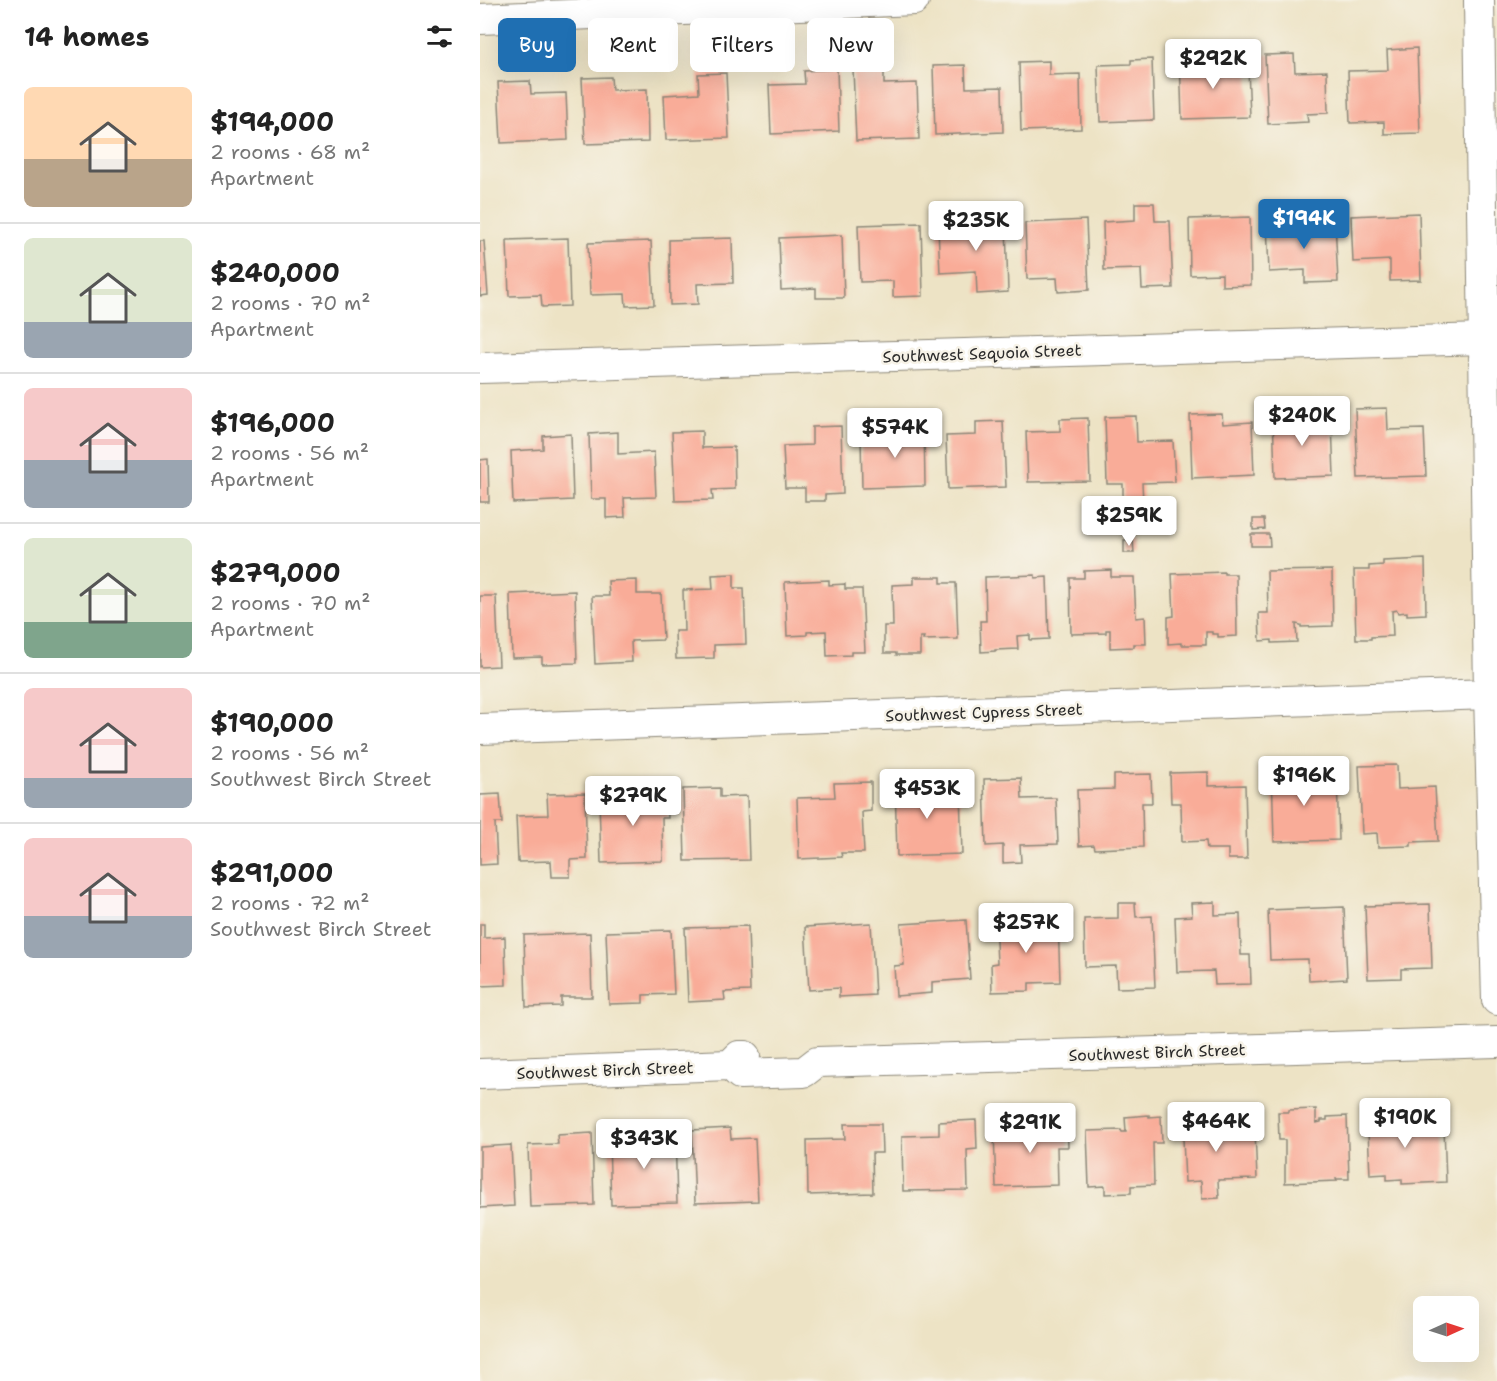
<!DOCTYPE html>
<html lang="en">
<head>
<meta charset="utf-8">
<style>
  body { margin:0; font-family:"Shantell Sans",sans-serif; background:#f6f6f6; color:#222; height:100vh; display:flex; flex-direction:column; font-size:22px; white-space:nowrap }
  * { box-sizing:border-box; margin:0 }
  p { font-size:20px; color:#767676 }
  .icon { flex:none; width:33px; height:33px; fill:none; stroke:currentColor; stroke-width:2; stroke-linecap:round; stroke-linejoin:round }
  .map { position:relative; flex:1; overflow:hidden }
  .panel { display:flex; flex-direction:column; background:#fff; width:480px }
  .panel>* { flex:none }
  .guide { position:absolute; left:18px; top:18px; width:570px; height:54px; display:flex; gap:12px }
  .needle { width:39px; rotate:87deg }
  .tools { position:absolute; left:933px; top:1296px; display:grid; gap:12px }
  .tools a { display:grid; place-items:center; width:66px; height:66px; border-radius:9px; background:#fff; box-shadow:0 6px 24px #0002; font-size:30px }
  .price { position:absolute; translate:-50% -51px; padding:0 14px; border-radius:6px; background:#fff; color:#222; font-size:20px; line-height:39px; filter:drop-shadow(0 2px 3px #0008) }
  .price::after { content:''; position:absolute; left:50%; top:36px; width:18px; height:14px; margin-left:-9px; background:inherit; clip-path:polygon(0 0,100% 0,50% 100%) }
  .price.active { background:#1f6fb2; color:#fff }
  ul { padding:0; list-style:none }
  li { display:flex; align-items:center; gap:18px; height:150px; padding:0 24px }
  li+li { border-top:2px solid #e0e0e0 }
  li span { display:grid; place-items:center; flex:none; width:168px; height:120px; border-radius:9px; color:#555 }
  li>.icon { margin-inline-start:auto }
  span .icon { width:72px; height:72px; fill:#fffc; stroke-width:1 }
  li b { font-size:26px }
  h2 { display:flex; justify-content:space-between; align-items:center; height:72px; padding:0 24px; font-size:26px }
  .chip { padding:0 21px; border-radius:9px; background:#fff; box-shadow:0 6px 24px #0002; font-size:21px; line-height:54px }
  .chip.active { background:#1f6fb2; color:#fff }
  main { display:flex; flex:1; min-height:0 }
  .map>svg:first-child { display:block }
  .building { fill:#f9ac98 }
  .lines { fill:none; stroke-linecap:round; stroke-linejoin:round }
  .minor-casing { stroke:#8c8778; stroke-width:32 }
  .minor { stroke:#fff; stroke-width:30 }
  .labels { text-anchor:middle; stroke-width:5; stroke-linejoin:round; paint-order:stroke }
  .street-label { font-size:16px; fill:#2b2b2b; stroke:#f7f3e8 }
</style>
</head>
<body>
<main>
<section class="panel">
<h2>14 homes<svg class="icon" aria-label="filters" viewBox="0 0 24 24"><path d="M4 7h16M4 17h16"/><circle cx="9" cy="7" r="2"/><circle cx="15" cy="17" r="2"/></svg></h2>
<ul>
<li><span style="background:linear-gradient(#ffd9b3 60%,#b9a48a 0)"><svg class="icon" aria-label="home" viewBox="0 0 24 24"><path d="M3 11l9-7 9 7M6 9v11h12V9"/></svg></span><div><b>$194,000</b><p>2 rooms · 68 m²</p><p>Apartment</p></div></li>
<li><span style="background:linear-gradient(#dfe7d0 70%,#9aa5b1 0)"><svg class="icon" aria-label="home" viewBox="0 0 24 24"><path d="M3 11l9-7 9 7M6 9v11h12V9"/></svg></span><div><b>$240,000</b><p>2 rooms · 70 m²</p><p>Apartment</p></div></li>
<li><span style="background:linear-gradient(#f6c9c9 60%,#9aa5b1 0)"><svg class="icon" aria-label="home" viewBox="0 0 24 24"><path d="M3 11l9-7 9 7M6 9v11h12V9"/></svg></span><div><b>$196,000</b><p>2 rooms · 56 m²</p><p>Apartment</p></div></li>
<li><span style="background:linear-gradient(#dfe7d0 70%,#7fa58c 0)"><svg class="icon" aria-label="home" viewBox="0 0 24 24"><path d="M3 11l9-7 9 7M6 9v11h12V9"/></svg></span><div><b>$279,000</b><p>2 rooms · 70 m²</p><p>Apartment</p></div></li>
<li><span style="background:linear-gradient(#f6c9c9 75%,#9aa5b1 0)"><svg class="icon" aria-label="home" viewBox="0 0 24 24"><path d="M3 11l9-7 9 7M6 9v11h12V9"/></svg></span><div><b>$190,000</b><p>2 rooms · 56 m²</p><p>Southwest Birch Street</p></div></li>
<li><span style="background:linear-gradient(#f6c9c9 65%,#9aa5b1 0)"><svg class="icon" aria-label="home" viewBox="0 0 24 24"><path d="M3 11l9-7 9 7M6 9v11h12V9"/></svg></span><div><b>$291,000</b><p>2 rooms · 72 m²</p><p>Southwest Birch Street</p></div></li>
</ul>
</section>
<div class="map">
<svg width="1017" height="1381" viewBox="0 0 1017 1381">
  <rect width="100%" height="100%" fill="#f7f3e8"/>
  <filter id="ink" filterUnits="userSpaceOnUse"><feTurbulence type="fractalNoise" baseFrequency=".0167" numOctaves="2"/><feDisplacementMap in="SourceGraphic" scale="12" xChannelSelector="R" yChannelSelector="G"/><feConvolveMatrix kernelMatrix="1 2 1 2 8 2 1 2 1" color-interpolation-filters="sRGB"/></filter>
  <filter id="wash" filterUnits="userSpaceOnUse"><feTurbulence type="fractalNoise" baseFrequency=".008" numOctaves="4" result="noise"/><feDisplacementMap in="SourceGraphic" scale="24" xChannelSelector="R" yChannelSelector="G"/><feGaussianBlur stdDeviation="1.35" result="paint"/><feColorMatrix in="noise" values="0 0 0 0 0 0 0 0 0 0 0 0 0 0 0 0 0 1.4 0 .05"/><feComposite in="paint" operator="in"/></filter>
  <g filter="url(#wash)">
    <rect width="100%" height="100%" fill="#ede3c5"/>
    <g id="blocks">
      <!-- building -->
      <g class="building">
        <path d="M937,48L940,133L904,134V122L870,123L868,71L908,70L907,50Z"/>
        <path d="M814,54L815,72L847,71L848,113L827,114L828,122L788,124L785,55Z"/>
        <path d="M732,56L733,69L768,68L770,117L702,119L700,57Z"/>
        <path d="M672,59L674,120L620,122L618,65L651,64V60Z"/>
        <path d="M569,61V75L600,74L601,129L541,131L539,62Z"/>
        <path d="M485,65L486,88L522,87L523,132L455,135L453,66Z"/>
        <path d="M404,68V84L437,83L439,139L376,141L373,69Z"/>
        <path d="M357,69L359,131L291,134L289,85L325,84L324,71Z"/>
        <path d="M246,73L249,138L186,140L184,95L219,93L218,74Z"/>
        <path d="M131,77L132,90L167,89L168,142L105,144L102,78Z"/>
        <path d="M50,81L51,94L86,93L88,140L21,143L18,82Z"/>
        <path d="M655,203H674L675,221H690L693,288L662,289L661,269L624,270L623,222L655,220Z"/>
        <path d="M939,213L941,280L910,281V260L873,262L871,216Z"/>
        <path d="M476,214H496V224L526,223L528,292L497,294L496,271L460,273L458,228H477Z"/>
        <path d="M770,217L771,285L742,286V274L710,275L709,219Z"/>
        <path d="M606,220L609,290L578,292L577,278L547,279L545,223Z"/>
        <path d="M855,221L858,282L825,283V270L789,272L787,223Z"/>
        <path d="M441,223L443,296L413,297V281L380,282L378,225Z"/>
        <path d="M362,235L364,298H336V288L301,290L299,238Z"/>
        <path d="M88,238L90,306L62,307L61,295L29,296L27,240Z"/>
        <path d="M252,238L253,283L217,284L218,304L190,305L189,240Z"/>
        <path d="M0,241H4L8,295L0,296Z"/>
        <path d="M171,241L174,305L146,306L145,294L110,295L108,243Z"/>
        <path d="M907,408L908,430L944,429L946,476L878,478L875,409Z"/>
        <path d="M821,411V424L852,423L854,476L795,478L793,412Z"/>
        <path d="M742,414L743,424L772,422L774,475L712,478L710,415Z"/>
        <path d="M656,416L657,442L693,441L695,482L662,483L663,502L643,503V484H627L625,417Z"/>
        <path d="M608,418L610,481L548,482L546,432L580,431V419Z"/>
        <path d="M523,421L526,487L468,489L466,436L496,435V422Z"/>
        <path d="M416,424H444L445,486L382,488L381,437L416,436Z"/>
        <path d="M361,426L363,494L345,495V501H325V488H305L303,446L332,445V427Z"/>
        <path d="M222,431V448L254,447L255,489L232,490L233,500L195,501L192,432Z"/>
        <path d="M138,432V454L174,452L176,497L144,498L145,517L126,518V499H111L109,434Z"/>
        <path d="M91,434L93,500L33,503L31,451L63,449V436Z"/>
        <path d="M8,459L9,502H0V460Z"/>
        <path d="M773,519H784L785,529L773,530Z"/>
        <path d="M771,534H789L790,546H771Z"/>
        <path d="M644,540H653L654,553H644Z"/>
        <path d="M945,559L946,614L927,615V612L918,613L917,610L912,611L913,636L891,637V639H876L874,570H889V566L903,565V561Z"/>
        <path d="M631,570V577H654L656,618L665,617L666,644H654V647L630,648V630H626V633L591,634L590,578H604V571Z"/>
        <path d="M852,570L853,626L821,627V625L816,624L817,642L792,643V640L780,641L779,613H788L787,571Z"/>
        <path d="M744,572V574H756L757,636L738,637V634H732V632H726V645H701V643L688,644V617L694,616L692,574Z"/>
        <path d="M254,574V588H264L266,644L234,645V658L196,659L195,631H204L203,590L233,589L232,575Z"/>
        <path d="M555,575V578L567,577L569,639L550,640V635L537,636L538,649L515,650V651L501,652L500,621H506L505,577Z"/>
        <path d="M434,577H461V583H476L478,639L443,640L444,637H440V655H416V653H404V626H413L412,585L434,584Z"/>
        <path d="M157,580V594H181L183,640L151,641L152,662L115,664L112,596H129L128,581Z"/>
        <path d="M349,580V585L365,584V589H382L385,652H371V655L347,656L346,631L327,632V635L307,636L305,582Z"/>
        <path d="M95,591L97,663L62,664V657L32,658L30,594Z"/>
        <path d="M0,596H16L19,666L0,667Z"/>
        <path d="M917,765L918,789L955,787L958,841L931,842V846L898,847L897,833L882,834L879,766Z"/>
        <path d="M827,769V779L857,778L859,840L794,842L792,770Z"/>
        <path d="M728,772V786L765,785L767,859H748V849H727L726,841L702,842L701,803H691L690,773Z"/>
        <path d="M671,774L672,803H662L663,847L615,849L614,845L599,846L597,790L634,789V775Z"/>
        <path d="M541,778L542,799L576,798L578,844L540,845L541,862L523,863V845L506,846L504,779Z"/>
        <path d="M449,781V792L480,791L482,854L417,856L415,782Z"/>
        <path d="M391,782V811L382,812L384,853H361L362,857L319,859L317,798L355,797L354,783Z"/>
        <path d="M240,788V797L267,796L269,860L205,861L203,789Z"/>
        <path d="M187,789L188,818H182L183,861L121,863L119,800L149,799L148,790Z"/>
        <path d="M105,793L107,859L90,860V877H72L71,861L38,862L36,816L68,815L67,794Z"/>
        <path d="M20,794L22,823H15L17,864L0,865V795Z"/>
        <path d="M735,902V915L760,914L761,955H770L771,984L735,985L734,971L697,972L695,917L712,916L711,903Z"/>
        <path d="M638,903H655L656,917L672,916L675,987L637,988L636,966L605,967L604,919L638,918Z"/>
        <path d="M950,904L952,968L921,969V978L888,979L885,906Z"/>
        <path d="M864,907L867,979L829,981L828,959L790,960L788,910Z"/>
        <path d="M578,917L580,982L549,983V991L512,992L511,964L517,963L515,920Z"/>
        <path d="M486,920L490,979L452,982V993L416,996L414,966L424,965L421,924Z"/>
        <path d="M391,923L395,995L359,997V988L329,990L325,927Z"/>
        <path d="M0,924H4V938L25,937L26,985L0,986Z"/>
        <path d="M268,926L270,991L244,992L245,1000L208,1002L205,928Z"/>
        <path d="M191,930L194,994L163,995V1003L129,1004L126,932Z"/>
        <path d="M110,933L112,997H81V1006L46,1007L44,935Z"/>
        <path d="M898,1107H925V1133L934,1132L933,1129L964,1127L966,1182L922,1184V1179L907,1180V1174L890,1175L887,1109H898Z"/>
        <path d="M836,1109V1123L841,1122V1120H847V1117L867,1116L869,1179H856L857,1181L805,1183V1140H799L798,1112H809V1110Z"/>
        <path d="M740,1112L741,1139H746V1136H755V1132L775,1131L777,1179L738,1180L739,1198L722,1199L721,1181L705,1182L702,1116L714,1115L713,1113Z"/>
        <path d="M669,1115V1117L681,1116L682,1143H673L674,1185L651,1186V1193L625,1194V1186L609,1187L607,1131L641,1130L642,1132H646L645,1117Z"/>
        <path d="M587,1118L588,1147H577L578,1185L516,1187L514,1133L548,1132V1119Z"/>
        <path d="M496,1120L497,1149L487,1150L488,1190L423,1191L422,1136L459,1135V1122Z"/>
        <path d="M364,1124H401L402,1153H392L393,1193L328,1195L327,1140L365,1139Z"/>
        <path d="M250,1128L251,1139L275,1138L278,1201L215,1203L212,1130Z"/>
        <path d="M195,1131L197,1203L131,1205L129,1142L160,1141V1132Z"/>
        <path d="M112,1133L114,1205L50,1207L48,1145L78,1144L77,1135Z"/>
        <path d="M31,1145L34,1206L0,1208V1147Z"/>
      </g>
    </g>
  </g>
  <g filter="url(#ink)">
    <use href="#blocks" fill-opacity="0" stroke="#8c8778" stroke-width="1.5"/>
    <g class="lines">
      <!-- minor casing -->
      <g class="minor-casing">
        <g id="minor">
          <path d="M999,0L1009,694L1017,1000"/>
          <path d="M0,19L434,0"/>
          <path d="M0,368L1004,339"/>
          <path d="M0,729L1009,694"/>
          <path d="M250,1065L260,1074L324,1072L337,1062L1017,1042"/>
          <path d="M0,1074L250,1065L259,1056H265"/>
        </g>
      </g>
      <!-- minor -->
      <use href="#minor" class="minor"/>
    </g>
  </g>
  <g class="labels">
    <!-- street labels -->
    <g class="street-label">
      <text transform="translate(502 353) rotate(-2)" y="6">Southwest Sequoia Street</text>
      <text transform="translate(504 712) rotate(-2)" y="6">Southwest Cypress Street</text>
      <text transform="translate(677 1052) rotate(-2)" y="6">Southwest Birch Street</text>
      <text transform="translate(125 1070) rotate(-2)" y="6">Southwest Birch Street</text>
    </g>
  </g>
</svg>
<div class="tools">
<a><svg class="needle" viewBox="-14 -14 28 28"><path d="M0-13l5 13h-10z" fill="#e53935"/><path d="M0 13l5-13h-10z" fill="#767676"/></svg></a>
</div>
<b class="price" style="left:733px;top:90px">$292K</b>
<b class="price active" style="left:824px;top:250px">$194K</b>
<b class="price" style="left:496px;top:252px">$235K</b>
<b class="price" style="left:822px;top:447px">$240K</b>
<b class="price" style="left:415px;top:459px">$574K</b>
<b class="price" style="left:649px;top:547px">$259K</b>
<b class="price" style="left:824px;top:807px">$196K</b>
<b class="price" style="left:447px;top:820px">$453K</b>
<b class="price" style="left:153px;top:827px">$279K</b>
<b class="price" style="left:546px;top:954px">$257K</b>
<b class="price" style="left:925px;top:1149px">$190K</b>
<b class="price" style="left:736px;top:1153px">$464K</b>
<b class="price" style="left:550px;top:1154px">$291K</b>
<b class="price" style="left:164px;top:1170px">$343K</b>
<div class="guide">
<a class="chip active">Buy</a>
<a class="chip">Rent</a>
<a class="chip">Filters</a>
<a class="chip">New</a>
</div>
</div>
</main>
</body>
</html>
